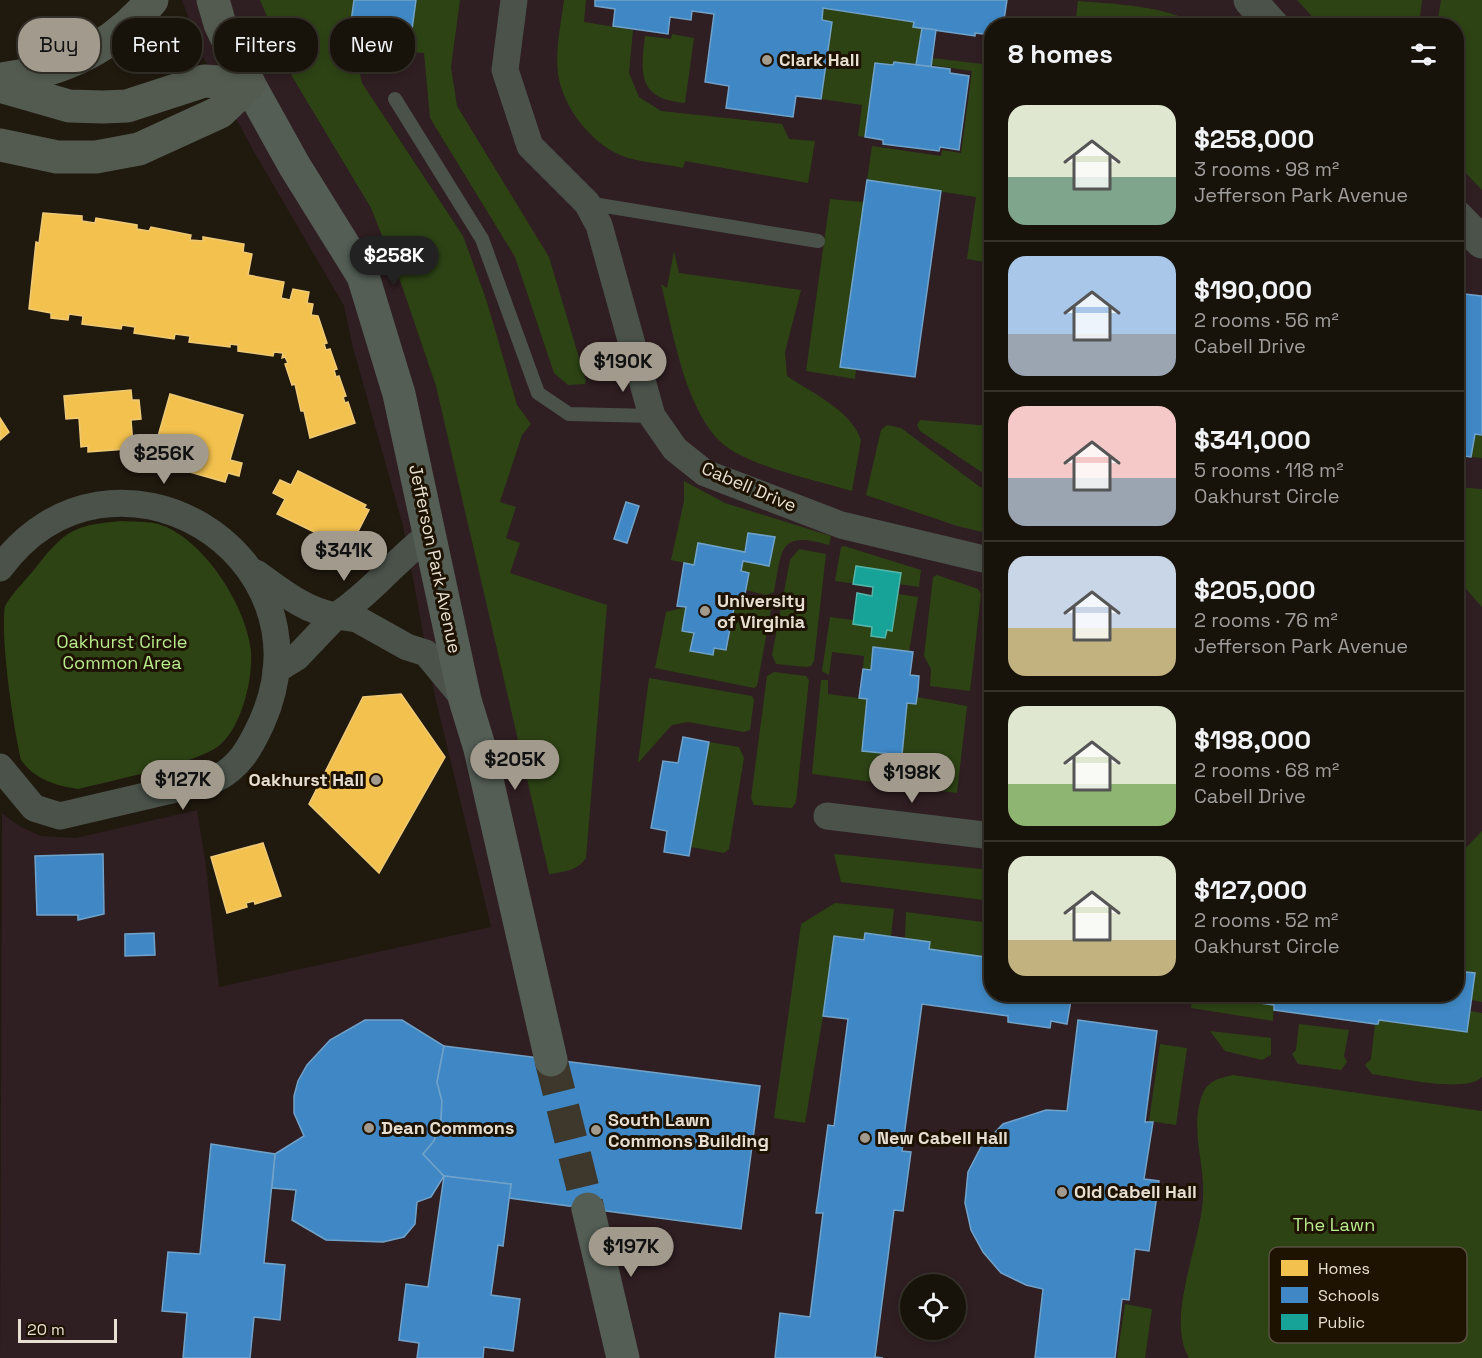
<!DOCTYPE html>
<html lang="en">
<head>
<meta charset="utf-8">
<style>
  body { margin:0; font-family:"Space Grotesk",sans-serif; background:#252018; color:#f1f3f6; height:100vh; display:flex; flex-direction:column; font-size:22px; white-space:nowrap }
  * { box-sizing:border-box; margin:0 }
  p { font-size:20px; color:#9f9e9c }
  .icon { flex:none; width:33px; height:33px; fill:none; stroke:currentColor; stroke-width:2; stroke-linecap:round; stroke-linejoin:round }
  .map { position:relative; flex:1; overflow:hidden }
  .side { position:absolute; left:984px; top:18px; width:480px; height:984px; display:flex; flex-direction:column; background:#18130a; border-radius:24px; box-shadow:0 3px 9px #0003,0 0 0 2px #36322b }
  .side>* { flex:none }
  .banner { position:absolute; left:18px; top:18px; width:570px; height:54px; display:flex; gap:12px }
  .buttons { position:absolute; left:900px; top:1274px; display:grid; gap:12px }
  .buttons a { display:grid; place-items:center; width:66px; height:66px; border-radius:50%; background:#18130a; box-shadow:0 3px 9px #0003,0 0 0 2px #36322b; font-size:30px }
  .scale { position:absolute; left:18px; bottom:15px; width:99px; box-sizing:border-box; padding-left:6px; border:3px solid #e7dfd2; border-top:0; font-size:16px; line-height:21px; white-space:nowrap; color:#e7dfd2; -webkit-text-stroke:4px #1e1200; paint-order:stroke }
  .price { position:absolute; translate:-50% -51px; padding:0 14px; border-radius:21px; background:#a19a8d; color:#111; font-size:20px; line-height:39px; filter:drop-shadow(0 2px 3px #0008) }
  .price::after { content:''; position:absolute; left:50%; top:36px; width:18px; height:14px; margin-left:-9px; background:inherit; clip-path:polygon(0 0,100% 0,50% 100%) }
  .price.selected { background:#222; color:#fff }
  ul { padding:0; list-style:none }
  li { display:flex; align-items:center; gap:18px; height:150px; padding:0 24px }
  li+li { border-top:2px solid #36322b }
  li span { display:grid; place-items:center; flex:none; width:168px; height:120px; border-radius:18px; color:#555 }
  li>.icon { margin-inline-start:auto }
  span .icon { width:72px; height:72px; fill:#fffc; stroke-width:1 }
  li b { font-size:26px }
  h2 { display:flex; justify-content:space-between; align-items:center; height:72px; padding:0 24px; font-size:26px }
  .chip { padding:0 21px; border-radius:24px; background:#18130a; box-shadow:0 3px 9px #0003,0 0 0 2px #36322b; font-size:21px; line-height:54px }
  .chip.selected { background:#a19a8d; color:#111 }
  .map>svg:first-child { display:block }
  .education { fill:#2f1e22; fill-rule:evenodd }
  .green { fill:#2d4314 }
  .homes { fill:#f2c14e; stroke:#efca76; stroke-width:1.5 }
  .schools { fill:#3f88c5; stroke:#71a2c9; stroke-width:1.5 }
  .public { fill:#17a398; stroke:#55b5a9; stroke-width:1.5 }
  .lines { fill:none; stroke-linecap:round; stroke-linejoin:round }
  .secondary-tunnel { stroke:#3e372b; stroke-width:33; stroke-dasharray:33 16; stroke-linecap:butt }
  .service { stroke:#4a524a; stroke-width:14 }
  .minor { stroke:#4a524a; stroke-width:27 }
  .tertiary { stroke:#4a524a; stroke-width:33 }
  .secondary { stroke:#545e55; stroke-width:33 }
  .primary { stroke:#535b50; stroke-width:33 }
  .poi-dot { fill:#a19a8d; stroke:#1e1200; stroke-width:2 }
  .labels { text-anchor:middle; stroke-width:6; stroke-linejoin:round; paint-order:stroke }
  .poi-label { font-size:18px; font-weight:bold; fill:#e7dfd2; stroke:#1e1200; text-anchor:start }
  .street-label { font-size:18px; fill:#e7dfd2; stroke:#1e1200 }
  .park-label { font-size:18px; fill:#b7eb8b; stroke:#1e1200 }
  .key { fill:#1e1200; stroke:#5a503f; stroke-width:1.5 }
  .key-label { font-size:16px; fill:#e7dfd2 }
</style>
</head>
<body>
<div class="map">
<svg width="1482" height="1358" viewBox="0 0 1482 1358">
  <rect width="100%" height="100%" fill="#20190e"/>
  <!-- education -->
  <path class="education" d="M182,0H1482V1358H0L2,813L19,826L41,836L76,838L197,810L206,865L219,987L491,927L435,697L403,526L352,344L344,306L253,150L203,57ZM992,26H1456V994H992ZM910,1284H956V1329H910Z"/>
  <!-- green -->
  <g class="green">
    <path d="M260,0H354L350,29L362,83L463,236L486,299L517,405L531,424L522,435L500,502L516,507L506,538L520,543L510,573L607,605L586,858C577,871 563,872 549,874L436,386L402,286L371,208L293,78Z"/>
    <path d="M416,0H460L451,67L457,106L549,257L586,381L585,384L568,385L554,373L515,257L430,118L424,53L410,52Z"/>
    <path d="M564,0H586L584,22L633,30L629,73L639,97L661,111L782,124L789,139L815,141L808,183L685,161L683,168C663,163 639,163 620,155C590,142 563,107 558,74C555,50 561,24 564,0Z"/>
    <path d="M1297,0H1422L1419,25L1321,26Z"/>
    <path d="M1441,0H1482V190L1457,164L1456,26L1437,25Z"/>
    <path d="M1078,1C1109,4 1170,5 1194,25H1075Z"/>
    <path d="M823,8L914,22L922,28L916,65L894,62L893,65L875,63L865,137L858,136L862,105L821,99L832,22L822,20Z"/>
    <path d="M672,34L694,38L685,103C639,99 640,75 645,36L671,39Z"/>
    <path d="M932,58L991,65V263L967,259L976,197L867,180L872,146L941,156L942,150L961,153L972,71L931,65Z"/>
    <path d="M830,199L864,202L841,367L856,369L855,379L806,371Z"/>
    <path d="M674,251L679,273L801,290L785,352L787,376C812,393 851,410 861,440L852,491C819,481 753,467 727,447C686,417 673,331 661,284L667,288Z"/>
    <path d="M920,420L991,426V476L986,475L920,431L917,425Z"/>
    <path d="M887,425L901,428L980,487L991,490V534L957,526L866,495L881,430Z"/>
    <path d="M1475,434L1482,435V458L1471,457Z"/>
    <path d="M684,481L725,503L831,536L829,545C778,530 782,549 774,592L766,595L746,590L749,573L741,571L743,561L769,566L774,537L749,533L745,552L698,543L694,565L671,560L684,501Z"/>
    <path d="M1456,487L1482,489V607L1457,579Z"/>
    <path d="M122,521C133,522 147,521 158,524C203,537 247,607 251,651C253,679 242,725 221,744C201,763 109,781 78,789C54,785 36,780 21,760C13,725 0,637 5,606C13,592 27,579 37,566C66,529 76,525 122,521Z"/>
    <path d="M844,546L921,570L919,587C891,581 863,586 835,581L841,547Z"/>
    <path d="M799,549L826,554L814,661L811,666L806,667L776,664L772,655L790,560Z"/>
    <path d="M937,575L978,589L981,594L970,691L930,686L931,669L924,656L933,577Z"/>
    <path d="M898,594L918,597L909,652L873,648L871,670L863,669L864,656L832,652L829,675L822,671L830,617L853,620V624L872,627L871,636L885,638L887,630H892Z"/>
    <path d="M736,597L767,605L771,610L757,686L754,688L655,668L666,612L686,607L682,630L694,633L690,651L713,655L714,648L727,650Z"/>
    <path d="M774,672L806,676L809,680L796,802L792,808L754,805L751,798L767,676Z"/>
    <path d="M649,678L752,696L754,700L750,730L744,732L688,722L672,725L638,763Z"/>
    <path d="M821,680H828V694L867,699L862,751L902,755L907,703L916,704L917,697L967,706L957,793L812,774Z"/>
    <path d="M709,742L739,747L744,758L729,849L724,853L691,847Z"/>
    <path d="M1482,831V1002L1471,1000L1475,974L1457,971V857Z"/>
    <path d="M834,854L991,870V901L841,882Z"/>
    <path d="M835,903L894,909L891,937L865,933L864,940L834,937L823,1016L805,1123L774,1118L801,924Z"/>
    <path d="M906,912L991,923V958L929,949V942L905,938Z"/>
    <path d="M1193,994L1274,1005L1273,1021L1191,1008Z"/>
    <path d="M1470,1011L1482,1013V1077C1466,1094 1395,1077 1372,1074L1365,1065L1371,1059L1375,1024H1378L1379,1020L1467,1032Z"/>
    <path d="M1299,1024L1349,1030L1344,1056L1347,1062L1341,1070L1298,1064L1292,1054L1296,1050Z"/>
    <path d="M1210,1031L1271,1038V1055L1262,1060L1225,1051Z"/>
    <path d="M1160,1044L1187,1048L1176,1125L1149,1121Z"/>
    <path d="M1233,1075L1482,1111V1358H1189C1165,1318 1201,1244 1203,1197C1205,1163 1189,1127 1203,1093C1209,1080 1220,1078 1233,1075Z"/>
    <path d="M1125,1304L1152,1309L1145,1358H1117Z"/>
  </g>
  <!-- homes -->
  <g class="homes">
    <path d="M43,213L82,216V221L95,223L96,218L137,225V229L149,231L151,227L191,235L190,240L203,241V237L244,244L243,252L252,254L248,275L284,282L281,298L290,300L293,289L309,292L307,303L313,304L311,315L318,316L327,343L324,344L326,350L330,349L337,369L334,370L336,377L339,376L346,396L343,397L345,403L348,402L355,423L310,438L304,411H301L295,384L292,385L285,364L288,363L285,357L282,358L283,353L274,352L273,356L238,351V345L230,344V347L189,342L190,336L175,334L174,339L134,333L135,327L122,325L121,329L82,324L83,316L69,314L68,320L51,318V313L29,309L36,242L39,243Z"/>
    <path d="M131,390L132,400H139L141,419L131,420L133,445L127,446V449L88,452V446L81,447L79,418L66,419L64,396Z"/>
    <path d="M170,394L243,415L230,460L242,463L239,476L228,473L225,482L151,461Z"/>
    <path d="M0,418L9,432L0,440Z"/>
    <path d="M298,471L366,505L364,508L369,510L349,549L277,514L285,499L273,493L280,480L291,485Z"/>
    <path d="M401,694L445,757L379,873L309,804L363,697Z"/>
    <path d="M263,843L281,896L255,904L254,901L246,903L247,907L227,913L211,857Z"/>
  </g>
  <!-- schools -->
  <g class="schools">
    <path d="M354,0H416L411,37L350,29Z"/>
    <path d="M595,0H1007L1003,26H992V35L975,33V36L913,27L914,22L823,8L822,20L832,22L821,99L796,96L793,117L726,108L729,86L705,82L714,14L692,11L691,20L670,17L668,34L613,26L615,9L595,6Z"/>
    <path d="M922,28L936,30L931,67L916,65Z"/>
    <path d="M894,62L950,69V73L969,76L959,150L940,147L939,151L883,144V140L865,137L875,63L893,65Z"/>
    <path d="M867,180L941,191L915,377L840,367Z"/>
    <path d="M1456,293L1482,296V435L1475,434L1471,457L1456,455Z"/>
    <path d="M626,502L639,506L627,543L614,539Z"/>
    <path d="M748,533L775,537L769,566L743,561L741,571L749,573L744,599L736,597L726,650L714,648L713,655L690,651L694,633L682,631L686,607L677,606L684,563L694,565L698,543L745,552Z"/>
    <path d="M873,647L913,652L910,675L919,676L918,690L916,704L907,703L902,755L862,751L867,699L859,698L863,669L871,670Z"/>
    <path d="M683,737L709,742L689,856L664,852L667,831L651,828L663,761L678,763Z"/>
    <path d="M103,854L104,914L78,920V915H37L35,856Z"/>
    <path d="M154,933L155,955L125,956V934Z"/>
    <path d="M865,933L930,942L929,949L992,958V994H1072L1067,1024L1051,1021L1050,1028L1008,1022V1016L922,1004L902,1151L911,1152L903,1211L894,1210L875,1357L883,1358H775L780,1313L810,1317L823,1213H816L819,1192L828,1125L834,1126L848,1019L823,1016L834,936L864,940Z"/>
    <path d="M1456,971L1475,973L1467,1032L1379,1020L1378,1024H1375L1274,1010V1005L1197,994H1456Z"/>
    <path d="M365,1020H402L444,1046L437,1082L442,1101L441,1120L434,1141L423,1154L444,1176L431,1197L417,1202L415,1224L404,1237L383,1242L326,1240L292,1220L296,1190L272,1188L275,1154L304,1136L294,1113V1096L298,1081L307,1065L330,1040Z"/>
    <path d="M1078,1020L1157,1031L1145,1122H1153L1144,1179L1159,1181L1149,1251L1135,1249L1129,1300L1122,1299L1115,1358H1035L1043,1289L1026,1285L1001,1273L983,1252L971,1230L965,1203L968,1172L981,1147L1003,1124L1046,1110L1067,1111Z"/>
    <path d="M444,1046L760,1086L741,1229L509,1198L511,1184L444,1176L423,1154L434,1141L441,1120L442,1101L437,1082Z"/>
    <path d="M211,1144L275,1154L264,1263L285,1265L280,1320L254,1317L250,1358H183L187,1313L162,1311L168,1252L200,1254Z"/>
    <path d="M444,1176L511,1184L503,1246L498,1245L491,1295L520,1299L513,1351L484,1347L483,1358H417L419,1343L399,1340L406,1284L428,1287Z"/>
  </g>
  <!-- public -->
  <path class="public" d="M856,566L901,573L892,631L887,630L885,638L871,636L872,627L853,624L857,593L872,596L873,587L853,584Z"/>
  <g class="lines">
    <!-- secondary-tunnel -->
    <path class="secondary-tunnel" d="M551,1060L588,1209"/>
    <!-- service -->
    <g class="service">
      <path d="M395,99L482,239L538,393L569,414L652,416"/>
      <path d="M587,203L818,241"/>
    </g>
    <!-- minor -->
    <g class="minor">
      <path d="M514,0L505,70L530,146L587,203L599,225L652,416L675,449L705,473L841,525L992,561"/>
      <path d="M0,568C111,418 337,553 262,722C250,748 240,767 214,780L60,816L34,808L0,767"/>
      <path d="M256,573C281,591 305,611 336,616C371,593 397,559 430,534"/>
      <path d="M276,670L297,657L336,616L357,619L407,647L426,653L465,700"/>
      <path d="M827,816L992,836"/>
    </g>
    <!-- tertiary -->
    <g class="tertiary">
      <path d="M1250,0L1273,26"/>
      <path d="M1456,216L1482,242"/>
    </g>
    <!-- secondary -->
    <g class="secondary">
      <path d="M249,84L294,165L363,276L399,394L465,700L480,749L551,1060"/>
      <path d="M588,1209L623,1358"/>
    </g>
    <!-- primary -->
    <g class="primary">
      <path d="M213,0L220,24L249,84"/>
      <path d="M0,79C61,72 113,48 152,0"/>
      <path d="M0,86L69,106L103,107L127,106L204,81L249,84"/>
      <path d="M0,145L57,157H96L139,149L220,112L249,84"/>
    </g>
  </g>
  <!-- markers -->
  <g class="poi-dot">
    <circle cx="767" cy="60" r="6"/>
    <circle cx="705" cy="611" r="6"/>
    <circle cx="376" cy="780" r="6"/>
    <circle cx="369" cy="1128" r="6"/>
    <circle cx="596" cy="1130" r="6"/>
    <circle cx="865" cy="1138" r="6"/>
    <circle cx="1062" cy="1192" r="6"/>
  </g>
  <g class="labels">
    <!-- poi labels -->
    <g class="poi-label">
      <text x="779" y="66">Clark Hall</text>
      <text x="717" y="607">University<tspan x="717" dy="21">of Virginia</tspan></text>
      <text x="364" y="786" text-anchor="end">Oakhurst Hall</text>
      <text x="608" y="1126">South Lawn<tspan x="608" dy="21">Commons Building</tspan></text>
      <text x="381" y="1134">Dean Commons</text>
      <text x="877" y="1144">New Cabell Hall</text>
      <text x="1074" y="1198">Old Cabell Hall</text>
    </g>
    <!-- street labels -->
    <g class="street-label">
      <text transform="translate(749 487) rotate(23)" y="6">Cabell Drive</text>
      <text transform="translate(435 559) rotate(78)" y="6">Jefferson Park Avenue</text>
    </g>
    <!-- park labels -->
    <g class="park-label">
      <text x="122" y="648">Oakhurst Circle<tspan x="122" dy="21">Common Area</tspan></text>
      <text x="1334" y="1231">The Lawn</text>
    </g>
  </g>
  <!-- legend -->
  <rect x="1269" y="1247" width="198" height="96" rx="9" class="key"/>
  <rect x="1281" y="1260" width="27" height="16" fill="#f2c14e"/>
  <rect x="1281" y="1287" width="27" height="16" fill="#3f88c5"/>
  <rect x="1281" y="1314" width="27" height="16" fill="#17a398"/>
  <g class="key-label">
    <text x="1318" y="1274">Homes</text>
    <text x="1318" y="1301">Schools</text>
    <text x="1318" y="1328">Public</text>
  </g>
</svg>
<div class="buttons">
<a><svg class="icon" aria-label="locate" viewBox="0 0 24 24"><circle cx="12" cy="12" r="6"/><path d="M12 2v4M12 18v4M2 12h4M18 12h4"/></svg></a>
</div>
<div class="scale">20 m</div>
<b class="price selected" style="left:394px;top:287px">$258K</b>
<b class="price" style="left:623px;top:393px">$190K</b>
<b class="price" style="left:164px;top:485px">$256K</b>
<b class="price" style="left:344px;top:582px">$341K</b>
<b class="price" style="left:515px;top:791px">$205K</b>
<b class="price" style="left:912px;top:804px">$198K</b>
<b class="price" style="left:183px;top:811px">$127K</b>
<b class="price" style="left:631px;top:1278px">$197K</b>
<div class="banner">
<a class="chip selected">Buy</a>
<a class="chip">Rent</a>
<a class="chip">Filters</a>
<a class="chip">New</a>
</div>
<section class="side">
<h2>8 homes<svg class="icon" aria-label="filters" viewBox="0 0 24 24"><path d="M4 7h16M4 17h16"/><circle cx="9" cy="7" r="2"/><circle cx="15" cy="17" r="2"/></svg></h2>
<ul>
<li><span style="background:linear-gradient(#dfe7d0 60%,#7fa58c 0)"><svg class="icon" aria-label="home" viewBox="0 0 24 24"><path d="M3 11l9-7 9 7M6 9v11h12V9"/></svg></span><div><b>$258,000</b><p>3 rooms · 98 m²</p><p>Jefferson Park Avenue</p></div></li>
<li><span style="background:linear-gradient(#a9c7e8 65%,#9aa5b1 0)"><svg class="icon" aria-label="home" viewBox="0 0 24 24"><path d="M3 11l9-7 9 7M6 9v11h12V9"/></svg></span><div><b>$190,000</b><p>2 rooms · 56 m²</p><p>Cabell Drive</p></div></li>
<li><span style="background:linear-gradient(#f6c9c9 60%,#9aa5b1 0)"><svg class="icon" aria-label="home" viewBox="0 0 24 24"><path d="M3 11l9-7 9 7M6 9v11h12V9"/></svg></span><div><b>$341,000</b><p>5 rooms · 118 m²</p><p>Oakhurst Circle</p></div></li>
<li><span style="background:linear-gradient(#c9d6e8 60%,#c2b280 0)"><svg class="icon" aria-label="home" viewBox="0 0 24 24"><path d="M3 11l9-7 9 7M6 9v11h12V9"/></svg></span><div><b>$205,000</b><p>2 rooms · 76 m²</p><p>Jefferson Park Avenue</p></div></li>
<li><span style="background:linear-gradient(#dfe7d0 65%,#8fb573 0)"><svg class="icon" aria-label="home" viewBox="0 0 24 24"><path d="M3 11l9-7 9 7M6 9v11h12V9"/></svg></span><div><b>$198,000</b><p>2 rooms · 68 m²</p><p>Cabell Drive</p></div></li>
<li><span style="background:linear-gradient(#dfe7d0 70%,#c2b280 0)"><svg class="icon" aria-label="home" viewBox="0 0 24 24"><path d="M3 11l9-7 9 7M6 9v11h12V9"/></svg></span><div><b>$127,000</b><p>2 rooms · 52 m²</p><p>Oakhurst Circle</p></div></li>
</ul>
</section>
</div>
</body>
</html>
